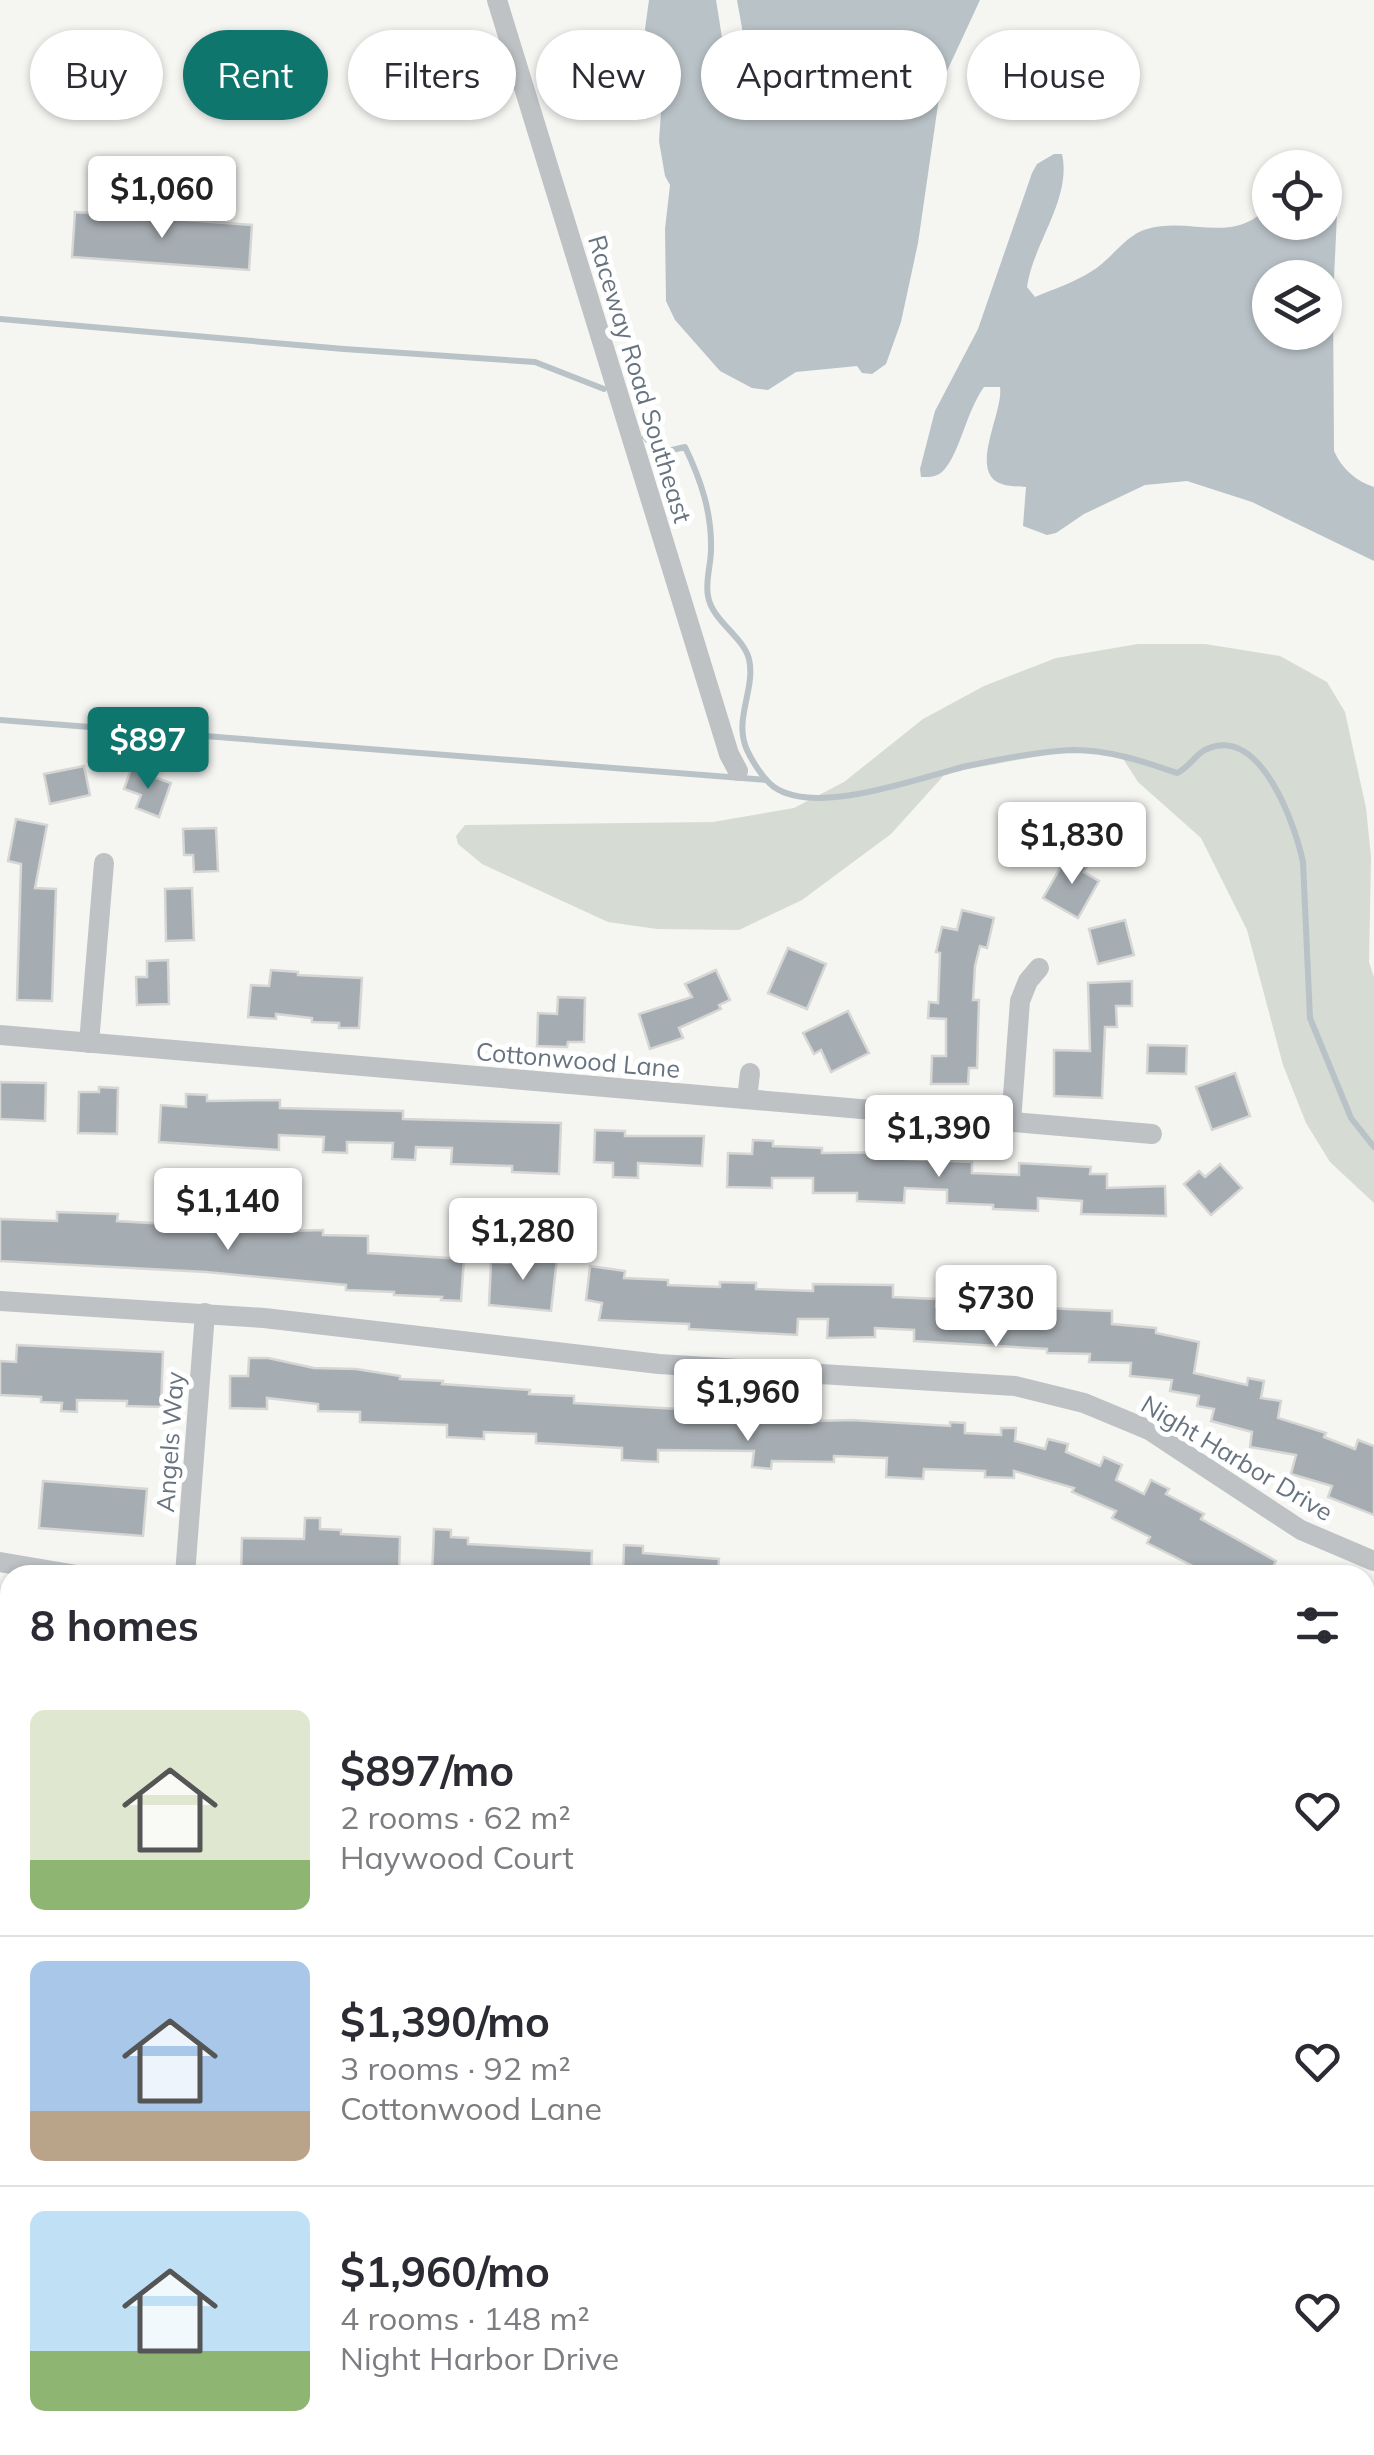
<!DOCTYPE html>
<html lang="en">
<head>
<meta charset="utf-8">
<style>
  body { margin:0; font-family:Mulish,sans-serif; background:#f7f7f7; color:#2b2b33; height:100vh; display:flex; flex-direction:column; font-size:38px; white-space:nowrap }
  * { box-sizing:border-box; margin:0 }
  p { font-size:32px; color:#7c7c81 }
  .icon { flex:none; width:55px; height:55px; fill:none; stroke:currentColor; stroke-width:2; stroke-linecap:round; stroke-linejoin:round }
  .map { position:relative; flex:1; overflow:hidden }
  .drawer { position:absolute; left:0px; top:1565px; width:1375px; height:890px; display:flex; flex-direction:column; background:#fff; border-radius:30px 30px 0 0; box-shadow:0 2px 8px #0004 }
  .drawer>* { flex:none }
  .guide { position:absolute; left:30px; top:30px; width:1315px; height:90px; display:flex; gap:20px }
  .tools { position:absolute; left:1252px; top:150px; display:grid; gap:20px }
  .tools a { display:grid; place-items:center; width:90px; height:90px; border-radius:50%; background:#fff; box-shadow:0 2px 8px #0004; font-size:50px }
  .price { position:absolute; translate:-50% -85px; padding:0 22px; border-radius:10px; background:#fff; color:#222; font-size:32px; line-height:65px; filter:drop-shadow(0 2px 5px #0008) }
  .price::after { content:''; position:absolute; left:50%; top:60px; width:30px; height:22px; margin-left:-15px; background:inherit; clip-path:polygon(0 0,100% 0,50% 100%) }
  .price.selected { background:#0f766e; color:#fff }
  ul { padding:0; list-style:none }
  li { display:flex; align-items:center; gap:30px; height:250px; padding:0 30px }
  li+li { border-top:2px solid #e1e1e2 }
  li span { display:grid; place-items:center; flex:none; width:280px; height:200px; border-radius:15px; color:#555 }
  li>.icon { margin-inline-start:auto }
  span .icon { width:120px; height:120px; fill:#fffc; stroke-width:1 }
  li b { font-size:42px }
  h2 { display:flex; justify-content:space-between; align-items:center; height:120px; padding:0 30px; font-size:42px }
  .chip { padding:0 35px; border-radius:45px; background:#fff; box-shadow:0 2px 8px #0004; font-size:35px; line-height:90px }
  .chip.selected { background:#0f766e; color:#fff }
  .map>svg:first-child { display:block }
  .green { fill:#d6dbd3 }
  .water { fill:#b9c2c7; fill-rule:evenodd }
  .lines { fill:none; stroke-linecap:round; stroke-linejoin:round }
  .stream { stroke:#b9c2c7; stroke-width:6 }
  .building { fill:#a6adb2; stroke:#d6d6d4; stroke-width:2.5 }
  .service { stroke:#bec2c5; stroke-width:10 }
  .minor { stroke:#bec2c5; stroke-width:20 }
  .labels { text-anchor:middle; stroke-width:10; stroke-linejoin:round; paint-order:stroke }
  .street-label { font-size:25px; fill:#677480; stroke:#fff }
</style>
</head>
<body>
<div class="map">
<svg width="1374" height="2455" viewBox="0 0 1374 2455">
  <rect width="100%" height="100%" fill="#f5f5f2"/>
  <!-- green -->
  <path class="green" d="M1138,644H1205L1280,656L1327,682L1345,712L1366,808L1371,857L1369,962L1374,977V1203L1330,1162L1306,1123L1283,1065L1247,930L1201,838L1138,782L1120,754L1072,750L946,773L891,834L802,900L739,930L657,929L608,922L482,864L458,844L456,836L465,825L713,822L794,808L844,782L923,719L984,686L1056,658Z"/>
  <!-- water -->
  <g class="water">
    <path d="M649,0H716L731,94L740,115L743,113L750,73L737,0H980L941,84L918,243L901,322L886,364L872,374L862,373L857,366L796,372L768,390L752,388L720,371L675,320L666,301L665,229L670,185L665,176L659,141L663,84L645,29Z"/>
    <path d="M1054,154H1062C1072,199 1033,243 1027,287L1035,297C1054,289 1075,282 1092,271C1111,260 1125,235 1147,229C1191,216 1235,247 1270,204V222H1325L1326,173L1338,193L1333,299L1334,451C1342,469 1356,481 1374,487V561L1252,502L1187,481L1145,485L1084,514L1056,533L1047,535L1023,526L1026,487C1019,486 1009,487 1002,484C967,473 1004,412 1000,387H984C967,410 960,452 944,470C938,477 930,477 921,477L920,469L935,411L978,329L1032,173L1037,164ZM1270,278H1325V332H1270Z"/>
  </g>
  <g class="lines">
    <!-- stream -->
    <g class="stream">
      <path d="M0,319L344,349L535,362L604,389"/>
      <path d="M645,437L659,453L685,447C701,480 712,513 711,550C711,564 705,582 708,596C712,621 743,636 749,659C756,689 733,719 747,750C752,761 764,780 774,787C817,817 921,777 967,766C1000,759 1040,751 1073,750C1110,750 1142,761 1177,773C1190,767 1195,754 1207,749C1261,725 1295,825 1303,862L1310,1018L1351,1118L1374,1147"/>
      <path d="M0,720L766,780"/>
    </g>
  </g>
  <!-- building -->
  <g class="building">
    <path d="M75,212L252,225L249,270L72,257Z"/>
    <path d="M84,766L90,795L50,804L44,774Z"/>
    <path d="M131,769L171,783L159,817L136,808L141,795L124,789Z"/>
    <path d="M16,819L47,825L35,888L56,889L52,1001L17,1000L21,864L8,861Z"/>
    <path d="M216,828L218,871L194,872L193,855H184L183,829Z"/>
    <path d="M1068,854L1088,865L1084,872L1099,881L1078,918L1043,898Z"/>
    <path d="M192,888L194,940L166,941L165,889Z"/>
    <path d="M962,910L994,918L987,948L980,946L975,966L973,1000H979L977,1068H969L968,1084H931L932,1056H946V1019L928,1018L929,1002L938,1003L940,953L936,952L942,927L957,930Z"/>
    <path d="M1125,920L1134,955L1098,964L1089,929Z"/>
    <path d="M788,948L826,964L807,1009L768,993Z"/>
    <path d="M168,960L169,1004L137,1005L136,977H147V961Z"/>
    <path d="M271,970L298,972V975L362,978L359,1028H339V1023L312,1022V1018L276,1014V1019L248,1017L251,985L269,986Z"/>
    <path d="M716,970L730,1000L719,1005L721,1009L679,1028L683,1038L650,1049L639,1014L692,997L685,984Z"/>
    <path d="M1132,981V1006H1116L1117,1027H1105L1102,1098L1054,1096V1050L1090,1051L1088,983Z"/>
    <path d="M558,997L585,998L584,1042H568L567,1047L537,1046L538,1013L557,1014Z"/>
    <path d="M848,1011L869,1053L831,1072L821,1050L814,1054L803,1033Z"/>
    <path d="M1148,1045L1187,1046L1186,1074L1147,1073Z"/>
    <path d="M1235,1073L1250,1116L1212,1130L1196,1087Z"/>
    <path d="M0,1082L46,1083L45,1121L0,1119Z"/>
    <path d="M99,1087L118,1088L117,1134L78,1133L79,1092H99Z"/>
    <path d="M186,1094L207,1095V1101L280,1100V1108L403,1111V1119L561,1123L559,1174L512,1172V1166L451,1164L452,1148L416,1147L415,1160L392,1159L393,1143L347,1142V1153L323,1152L324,1137L279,1135V1150L159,1142L161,1105L186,1107Z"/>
    <path d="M595,1130L625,1131V1136H704L702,1166L638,1163V1178L613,1177V1163L594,1162Z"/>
    <path d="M753,1140L773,1141V1146L822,1148V1153L906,1152V1159L972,1162V1173L1019,1175V1163L1091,1167L1090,1174H1107V1188L1165,1186L1166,1216L1081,1214L1082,1201L1038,1198V1211L993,1209V1205L947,1203V1190L905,1188L904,1203L857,1201V1193H813V1178H772V1188L727,1187L728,1153L752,1154Z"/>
    <path d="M1220,1164L1242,1188L1211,1215L1184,1184L1199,1171L1205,1177Z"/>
    <path d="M57,1212L118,1214L117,1221L288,1231L323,1230V1235L368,1236V1253L464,1259L461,1301L441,1300L442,1297L394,1295V1292L346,1290V1285L206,1272L0,1261V1219L57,1221Z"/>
    <path d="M521,1255L557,1259L551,1311L489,1305L491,1262L520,1263Z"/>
    <path d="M590,1266L625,1271L624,1278L668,1280V1285L720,1287V1282L756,1283V1289L813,1291V1284L893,1285V1297L937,1299L936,1306L990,1307L991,1292L1027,1293V1298L1047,1299V1308L1112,1311V1324L1156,1328V1333L1199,1342L1194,1373L1247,1385L1248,1378L1264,1381L1261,1398L1281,1401L1278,1418L1326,1433L1324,1437L1355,1449L1358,1440L1374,1446V1515L1328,1497L1332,1486L1291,1474L1296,1455L1250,1447L1252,1432L1211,1421L1214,1409L1197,1406L1199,1396L1170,1391L1172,1380L1130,1376L1131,1363L1089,1362L1090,1354L1047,1353V1349L914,1341V1330L875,1328V1337L827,1338L828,1319H798L797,1335L689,1329V1324L599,1320L602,1303L586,1300Z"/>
    <path d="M17,1345L163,1352L161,1407L127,1406V1401L77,1400V1412L61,1411L62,1403L41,1402V1397L0,1395V1361L16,1362Z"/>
    <path d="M249,1358H268L314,1368L356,1369L400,1376V1379L443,1381L442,1384L530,1390L529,1394L574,1396V1403L749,1413L816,1421L852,1420L950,1426V1422L965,1423V1433L1001,1435V1428H1016L1015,1441L1045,1449L1048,1439L1068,1444L1066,1452L1100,1466L1104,1457L1122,1465L1116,1480L1144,1494L1151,1480L1169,1489L1166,1494L1204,1514L1201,1519L1276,1561L1269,1575H1211L1147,1543L1150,1537L1112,1518L1116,1511L1072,1492L1074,1488L1014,1471V1478L985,1477V1471L924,1469L923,1479L886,1477L887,1458L834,1456V1462L772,1461L771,1469L752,1467L754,1451L658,1450V1462L622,1460V1448L536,1443V1434L484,1432V1439L447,1437V1425L360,1422V1412L318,1411V1404L267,1398V1409L230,1408V1376H248Z"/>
    <path d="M43,1481L147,1489L143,1536L39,1528Z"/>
    <path d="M305,1518H320V1529L341,1530V1534L400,1537L399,1575L340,1572V1575L241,1574L242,1538L304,1539Z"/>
    <path d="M434,1529L451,1530V1537L468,1538V1544L592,1551L591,1575H432Z"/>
    <path d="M624,1545L643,1546V1553L719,1559L718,1575H623Z"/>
  </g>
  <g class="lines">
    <!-- service -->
    <path class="service" d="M53,2455L56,2445"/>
    <!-- minor -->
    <g class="minor">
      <path d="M497,0L729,754L738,771"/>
      <path d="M0,1035L1152,1134"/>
      <path d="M89,1043L104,863"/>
      <path d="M747,1099L750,1073"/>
      <path d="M1011,1122L1020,1001L1028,981L1039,968"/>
      <path d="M0,1301L264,1318L659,1364L1015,1386L1084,1403L1149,1430L1301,1530L1374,1561"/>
      <path d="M0,1562L77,1575"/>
      <path d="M185,1575L205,1313"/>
      <path d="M1365,1850L1374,1851"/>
      <path d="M0,2049L10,2048"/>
      <path d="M1365,2208L1374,2209"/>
      <path d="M0,2345L10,2347"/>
      <path d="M202,2445L244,2455"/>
      <path d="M1051,2445L1065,2455"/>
      <path d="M496,2455L498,2445"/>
    </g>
  </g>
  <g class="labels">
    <!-- street labels -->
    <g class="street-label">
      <text transform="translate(640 379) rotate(73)" y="9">Raceway Road Southeast</text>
      <text transform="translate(578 1060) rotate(5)" y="9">Cottonwood Lane</text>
      <text transform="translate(170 1442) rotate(-86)" y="9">Angels Way</text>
      <text transform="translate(1237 1458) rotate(31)" y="9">Night Harbor Drive</text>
    </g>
  </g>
</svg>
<div class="tools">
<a><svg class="icon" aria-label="locate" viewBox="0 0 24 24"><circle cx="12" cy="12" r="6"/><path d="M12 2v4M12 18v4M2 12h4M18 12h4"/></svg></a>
<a><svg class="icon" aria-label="layers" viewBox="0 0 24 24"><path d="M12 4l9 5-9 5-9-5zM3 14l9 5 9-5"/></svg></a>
</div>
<b class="price" style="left:162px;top:241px">$1,060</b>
<b class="price selected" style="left:148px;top:792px">$897</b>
<b class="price" style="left:1072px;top:887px">$1,830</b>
<b class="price" style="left:939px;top:1180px">$1,390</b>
<b class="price" style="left:228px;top:1253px">$1,140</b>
<b class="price" style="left:523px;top:1283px">$1,280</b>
<b class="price" style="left:996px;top:1350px">$730</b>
<b class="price" style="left:748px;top:1444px">$1,960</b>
<div class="guide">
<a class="chip">Buy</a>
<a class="chip selected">Rent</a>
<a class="chip">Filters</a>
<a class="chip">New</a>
<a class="chip">Apartment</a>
<a class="chip">House</a>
</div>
<section class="drawer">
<h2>8 homes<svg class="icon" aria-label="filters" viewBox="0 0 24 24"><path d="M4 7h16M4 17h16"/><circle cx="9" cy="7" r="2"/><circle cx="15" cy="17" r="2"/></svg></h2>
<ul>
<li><span style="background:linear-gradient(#dfe7d0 75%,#8fb573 0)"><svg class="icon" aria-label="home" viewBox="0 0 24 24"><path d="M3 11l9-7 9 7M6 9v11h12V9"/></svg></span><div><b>$897/mo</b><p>2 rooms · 62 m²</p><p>Haywood Court</p></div><svg class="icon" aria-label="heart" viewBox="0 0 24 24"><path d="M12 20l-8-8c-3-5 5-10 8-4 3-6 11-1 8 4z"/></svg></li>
<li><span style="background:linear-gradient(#a9c7e8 75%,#b9a48a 0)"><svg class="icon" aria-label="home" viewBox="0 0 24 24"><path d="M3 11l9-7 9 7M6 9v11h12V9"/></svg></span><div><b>$1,390/mo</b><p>3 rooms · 92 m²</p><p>Cottonwood Lane</p></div><svg class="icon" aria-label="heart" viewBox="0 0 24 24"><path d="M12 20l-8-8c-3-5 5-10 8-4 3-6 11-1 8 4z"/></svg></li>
<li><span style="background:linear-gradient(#bfe0f5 70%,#8fb573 0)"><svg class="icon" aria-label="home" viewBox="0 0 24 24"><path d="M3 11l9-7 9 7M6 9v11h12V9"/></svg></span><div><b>$1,960/mo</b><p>4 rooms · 148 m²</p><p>Night Harbor Drive</p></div><svg class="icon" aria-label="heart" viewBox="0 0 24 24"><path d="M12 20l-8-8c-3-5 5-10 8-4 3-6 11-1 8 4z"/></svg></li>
</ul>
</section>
</div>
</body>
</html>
